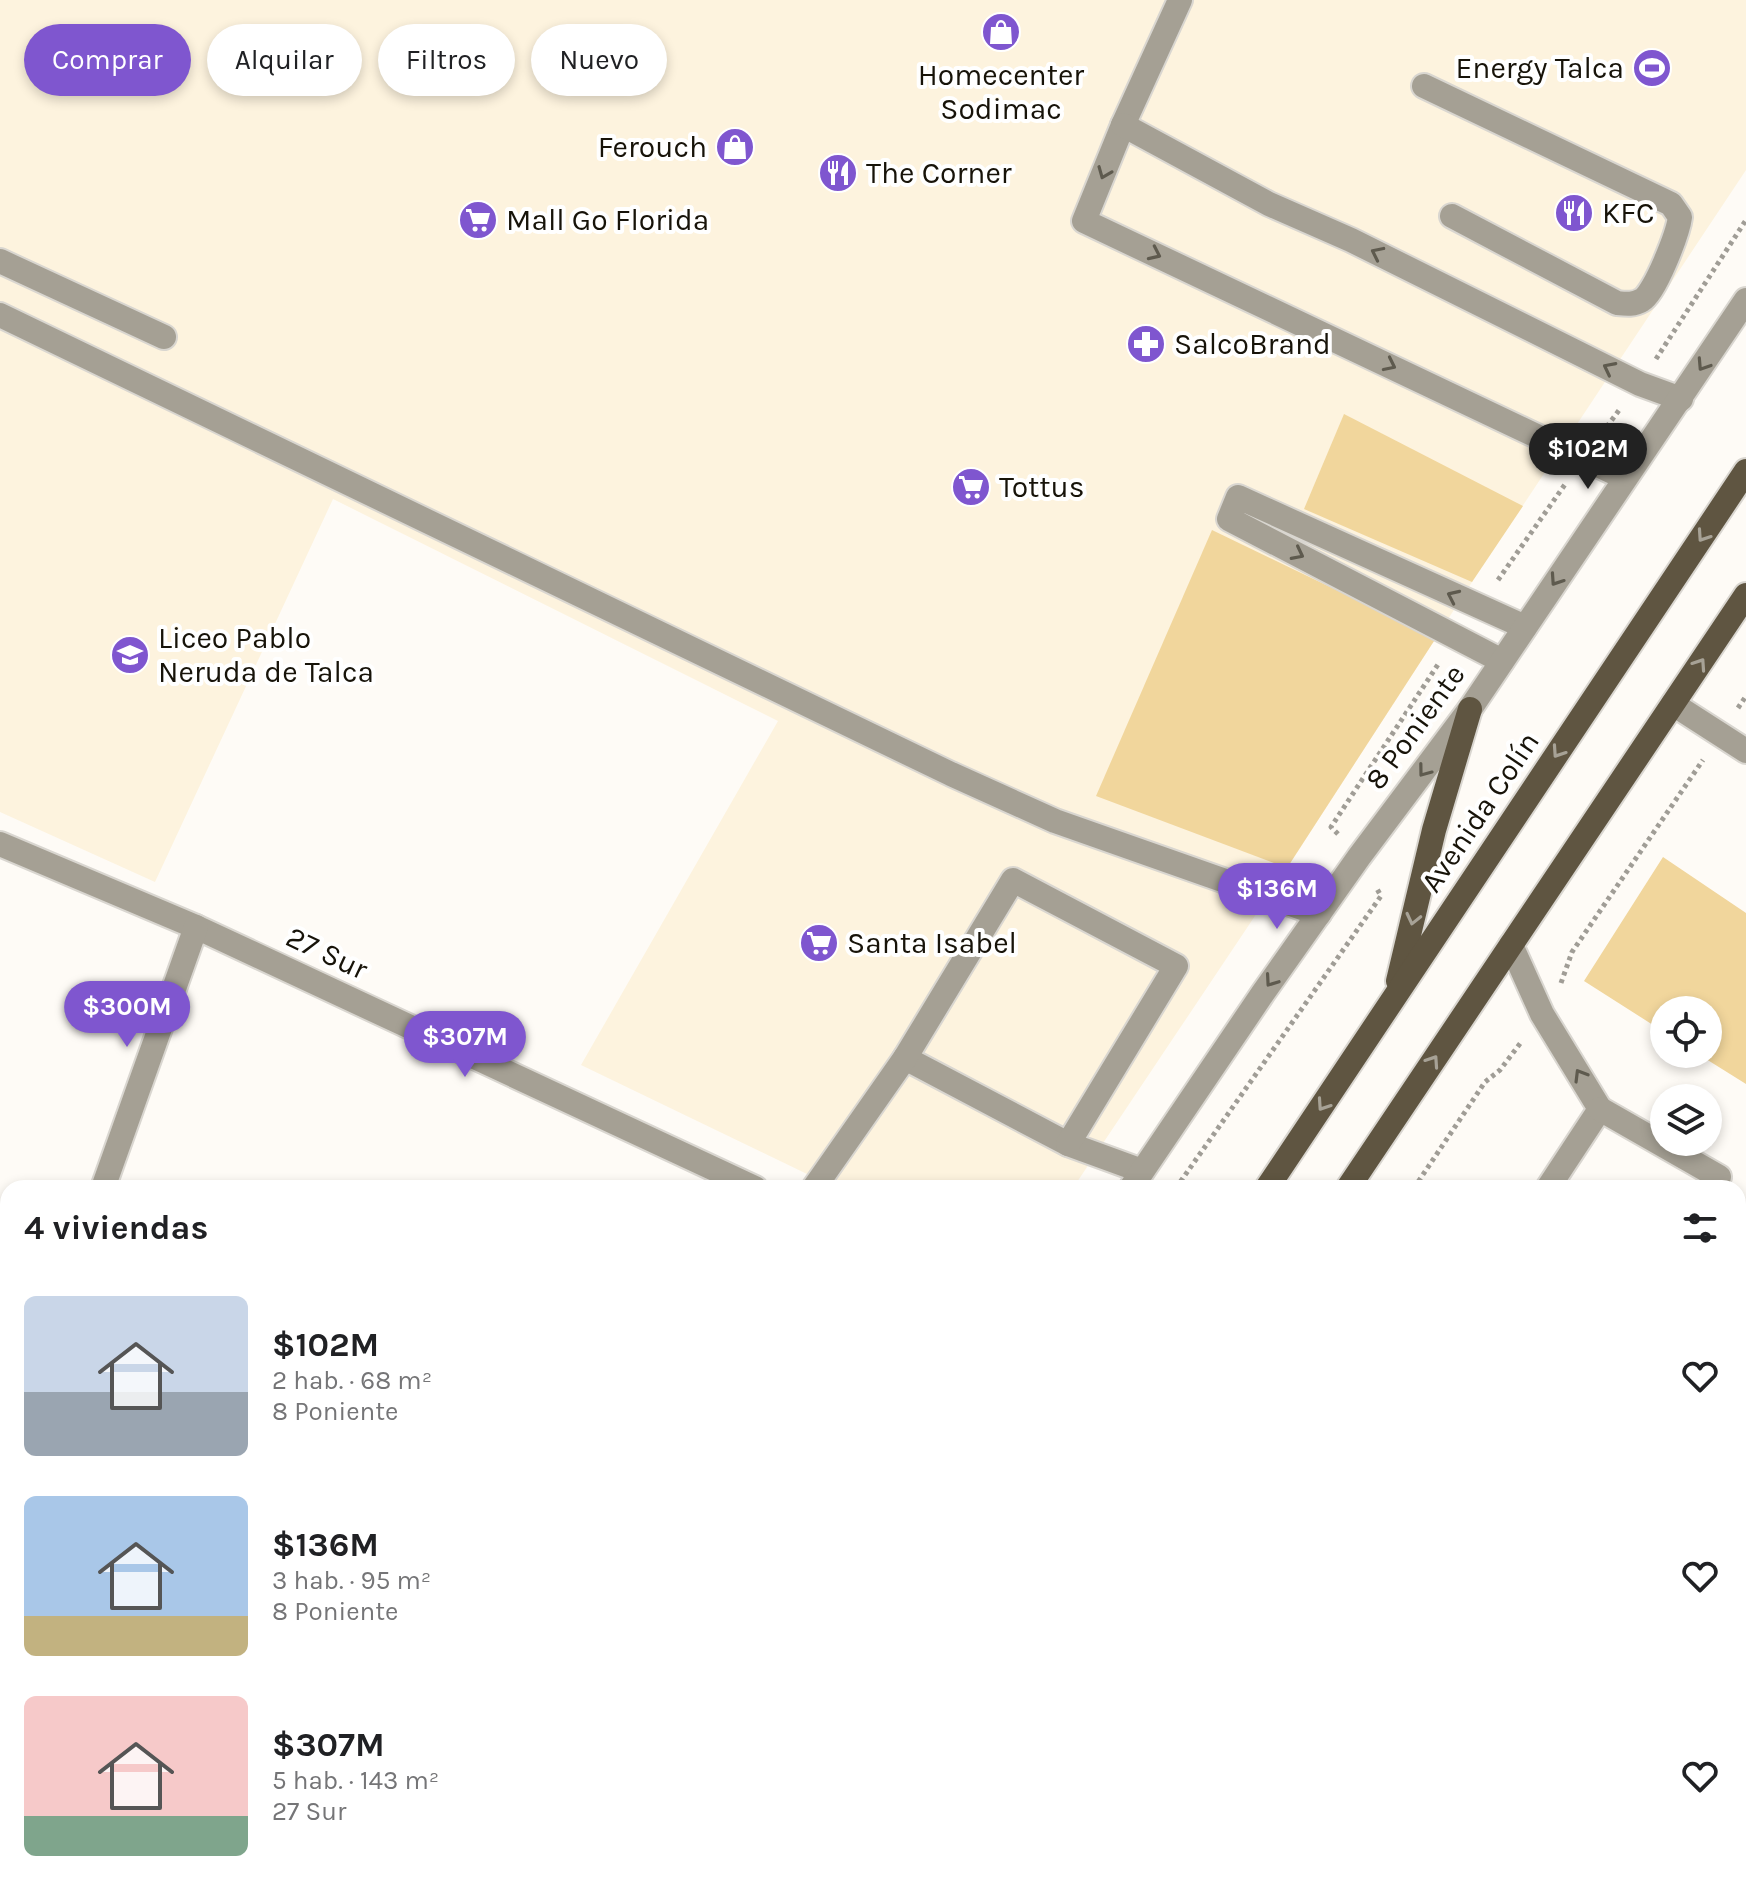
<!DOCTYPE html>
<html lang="es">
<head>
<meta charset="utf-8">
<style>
  body { margin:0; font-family:Karla,sans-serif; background:#f6f6f6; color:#202124; height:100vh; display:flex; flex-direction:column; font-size:30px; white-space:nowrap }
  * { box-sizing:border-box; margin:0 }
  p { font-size:26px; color:#757577 }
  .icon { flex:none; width:44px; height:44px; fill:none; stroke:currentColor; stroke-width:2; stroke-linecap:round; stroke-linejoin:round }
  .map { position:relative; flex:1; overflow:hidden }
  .sheet { position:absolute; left:0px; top:1180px; width:1746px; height:712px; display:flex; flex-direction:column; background:#fff; border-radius:24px 24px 0 0; box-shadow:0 4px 12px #0003 }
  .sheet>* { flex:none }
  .guide { position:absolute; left:24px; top:24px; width:800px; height:72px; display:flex; gap:16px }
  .fabs { position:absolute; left:1650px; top:996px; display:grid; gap:16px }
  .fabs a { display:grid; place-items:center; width:72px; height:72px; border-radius:50%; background:#fff; box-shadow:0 4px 12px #0003; font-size:40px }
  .price { position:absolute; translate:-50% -68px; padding:0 18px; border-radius:28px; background:#7f56cf; color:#fff; font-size:26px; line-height:52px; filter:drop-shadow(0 2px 4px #0008) }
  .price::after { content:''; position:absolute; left:50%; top:48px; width:24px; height:18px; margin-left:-12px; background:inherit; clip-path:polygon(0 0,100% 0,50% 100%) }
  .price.current { background:#222; color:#fff }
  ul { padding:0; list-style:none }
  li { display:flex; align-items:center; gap:24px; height:200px; padding:0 24px }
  li span { display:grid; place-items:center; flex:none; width:224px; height:160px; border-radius:12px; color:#555 }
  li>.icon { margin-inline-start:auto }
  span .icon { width:96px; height:96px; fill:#fffc; stroke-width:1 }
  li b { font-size:34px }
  h2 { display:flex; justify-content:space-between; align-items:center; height:96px; padding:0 24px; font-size:34px }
  .chip { padding:0 28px; border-radius:36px; background:#fff; box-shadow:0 4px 12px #0003; font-size:28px; line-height:72px }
  .chip.current { background:#7f56cf; color:#fff }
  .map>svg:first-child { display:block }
  .built { fill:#fdf3de }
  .green { fill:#f1d69c }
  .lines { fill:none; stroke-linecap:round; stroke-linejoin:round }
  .minor-casing { stroke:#d9d6d0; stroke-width:28 }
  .major-casing { stroke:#d9d6d0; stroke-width:28 }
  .path { stroke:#a09d96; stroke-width:5; stroke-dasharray:4 4; stroke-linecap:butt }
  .minor { stroke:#a5a094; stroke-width:24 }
  .major { stroke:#5f5541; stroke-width:24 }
  .oneway { stroke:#5e5a4e }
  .oneway2 { stroke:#a7a296 }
  .labels { text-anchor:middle; stroke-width:8; stroke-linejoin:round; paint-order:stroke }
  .poi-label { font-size:30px; fill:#171309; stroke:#fff; text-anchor:start }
  .street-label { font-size:30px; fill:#171309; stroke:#fff }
</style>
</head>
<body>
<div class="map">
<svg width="1746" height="1892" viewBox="0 0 1746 1892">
  <rect width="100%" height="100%" fill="#fefbf6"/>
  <!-- built -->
  <path class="built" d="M0,0H1746V170L1472,582L1287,868L1073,1188H836L581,1065L778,721L333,499L155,882L0,812Z"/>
  <!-- green -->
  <g class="green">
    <path d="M1344,414L1523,506L1472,582L1304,509Z"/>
    <path d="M1212,530L1436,638L1287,868L1096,796Z"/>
    <path d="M1663,857L1746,913V1084L1698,1054H1708V1010H1664V1032L1584,981Z"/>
    <path d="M939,1884H1102L1097,1892H934Z"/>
  </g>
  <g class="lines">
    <!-- minor casing -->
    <g class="minor-casing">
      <g id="minor">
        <path d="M1180,0L1123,125L1084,221L1625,478"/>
        <path d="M1424,86L1671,204L1680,217C1678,233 1655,293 1642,300C1634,305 1626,304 1617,303L1452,216"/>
        <path d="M1123,125L1269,204L1351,240L1640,384L1681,399"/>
        <path d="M0,261L164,337"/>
        <path d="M0,315L951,774L1055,821L1319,914"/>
        <path d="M1502,661L1229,519L1238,497L1525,627"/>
        <path d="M1673,704L1746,751"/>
        <path d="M0,844L196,927L755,1188"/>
        <path d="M1511,945L1542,1014L1600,1109L1548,1188"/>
        <path d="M905,1058L1068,1144L1142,1171"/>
        <path d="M1600,1109L1719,1177L1712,1188"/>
        <path d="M103,1188L196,927"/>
        <path d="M814,1188L905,1058L1013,880L1176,966L1068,1144"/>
        <path d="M1131,1188L1263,993L1359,857L1470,709L1746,300"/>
        <path d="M0,1245L8,1248"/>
        <path d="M1738,1500L1746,1501"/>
        <path d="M0,1565L8,1569"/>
        <path d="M1738,1838L1746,1826"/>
        <path d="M701,1884L717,1892"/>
        <path d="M1283,1884L1296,1892"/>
        <path d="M1118,1892L1123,1884"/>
        <path d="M1413,1892L1418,1884"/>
        <path d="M1703,1892L1708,1884"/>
      </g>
    </g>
    <!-- major casing -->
    <g class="major-casing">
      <g id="major">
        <path d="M1398,981L1434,830L1470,709"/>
        <path d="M1267,1188L1746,471"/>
        <path d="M1348,1188L1746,595"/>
        <path d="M792,1892L797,1884"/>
        <path d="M874,1892L879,1884"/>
      </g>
    </g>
    <!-- path -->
    <g class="path">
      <path d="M1656,359L1746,220"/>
      <path d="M1602,433L1620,409"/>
      <path d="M1498,580L1566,483"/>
      <path d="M1738,708L1746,696"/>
      <path d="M1338,834L1331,827L1439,663"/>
      <path d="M1561,983L1572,952L1703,760"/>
      <path d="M1176,1188L1381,896L1376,887"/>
      <path d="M1414,1188L1485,1082L1500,1070L1522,1041"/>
      <path d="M589,1892L593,1884"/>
      <path d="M752,1892L758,1884"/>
      <path d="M920,1892L925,1884"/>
    </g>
    <!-- minor -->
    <use href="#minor" class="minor"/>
    <!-- major -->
    <use href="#major" class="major"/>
  </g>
  <!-- one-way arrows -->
  <defs><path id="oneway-chevron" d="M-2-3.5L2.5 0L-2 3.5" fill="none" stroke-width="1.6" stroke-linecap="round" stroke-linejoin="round" transform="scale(2)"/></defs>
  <g class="oneway">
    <use href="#oneway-chevron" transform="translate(1104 173) rotate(112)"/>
    <use href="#oneway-chevron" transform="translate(1377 253) rotate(-154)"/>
    <use href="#oneway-chevron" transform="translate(1155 254) rotate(25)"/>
    <use href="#oneway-chevron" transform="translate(1390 365) rotate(26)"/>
    <use href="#oneway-chevron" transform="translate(1703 365) rotate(123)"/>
    <use href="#oneway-chevron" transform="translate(1609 368) rotate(-153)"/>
    <use href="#oneway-chevron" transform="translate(1298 554) rotate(27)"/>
    <use href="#oneway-chevron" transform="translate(1556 580) rotate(124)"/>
    <use href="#oneway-chevron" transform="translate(1453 596) rotate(-155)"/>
    <use href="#oneway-chevron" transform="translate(1424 771) rotate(127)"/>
    <use href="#oneway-chevron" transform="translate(1271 981) rotate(125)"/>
    <use href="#oneway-chevron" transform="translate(1580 1075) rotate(-121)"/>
  </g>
  <g class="oneway2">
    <use href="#oneway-chevron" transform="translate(1703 536) rotate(124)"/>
    <use href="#oneway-chevron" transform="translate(1700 664) rotate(-56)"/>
    <use href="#oneway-chevron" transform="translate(1558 752) rotate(124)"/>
    <use href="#oneway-chevron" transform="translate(1413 919) rotate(103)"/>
    <use href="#oneway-chevron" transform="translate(1433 1061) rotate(-56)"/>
    <use href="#oneway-chevron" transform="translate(1323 1105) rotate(124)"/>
  </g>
  <!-- icons -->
  <defs>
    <g id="shop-disc" transform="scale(2)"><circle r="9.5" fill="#7f56cf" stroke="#fff"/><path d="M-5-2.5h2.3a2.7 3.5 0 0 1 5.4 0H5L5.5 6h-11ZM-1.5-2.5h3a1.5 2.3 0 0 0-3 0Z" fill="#fff"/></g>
    <g id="stadium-disc" transform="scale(2)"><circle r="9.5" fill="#7f56cf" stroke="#fff"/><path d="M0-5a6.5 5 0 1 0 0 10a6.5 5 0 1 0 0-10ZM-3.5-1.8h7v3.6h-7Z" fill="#fff"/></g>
    <g id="restaurant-disc" transform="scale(2)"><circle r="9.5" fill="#7f56cf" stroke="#fff"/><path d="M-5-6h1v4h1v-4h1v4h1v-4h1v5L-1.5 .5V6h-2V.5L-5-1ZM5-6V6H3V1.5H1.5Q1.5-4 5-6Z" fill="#fff"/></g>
    <g id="supermarket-disc" transform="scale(2)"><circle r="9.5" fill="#7f56cf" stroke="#fff"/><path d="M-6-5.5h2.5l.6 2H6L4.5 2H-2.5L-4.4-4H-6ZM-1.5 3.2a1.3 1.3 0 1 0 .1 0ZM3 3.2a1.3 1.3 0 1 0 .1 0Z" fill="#fff"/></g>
    <g id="pharmacy-disc" transform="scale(2)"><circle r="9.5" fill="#7f56cf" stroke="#fff"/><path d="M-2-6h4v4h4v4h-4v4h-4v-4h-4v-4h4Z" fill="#fff"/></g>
    <g id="school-disc" transform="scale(2)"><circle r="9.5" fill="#7f56cf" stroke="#fff"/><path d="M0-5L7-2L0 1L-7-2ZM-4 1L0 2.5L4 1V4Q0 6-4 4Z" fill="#fff"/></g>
  </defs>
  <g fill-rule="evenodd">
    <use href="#shop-disc" x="1001" y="32"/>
    <use href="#stadium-disc" x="1652" y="68"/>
    <use href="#shop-disc" x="735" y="147"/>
    <use href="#restaurant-disc" x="838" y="173"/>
    <use href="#restaurant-disc" x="1574" y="213"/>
    <use href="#supermarket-disc" x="478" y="220"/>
    <use href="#pharmacy-disc" x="1146" y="344"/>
    <use href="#supermarket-disc" x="971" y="487"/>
    <use href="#school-disc" x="130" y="655"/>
    <use href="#supermarket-disc" x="819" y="943"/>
  </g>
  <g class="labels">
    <!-- poi labels -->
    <g class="poi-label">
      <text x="1624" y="78" text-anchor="end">Energy Talca</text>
      <text x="1001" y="85" text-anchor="middle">Homecenter<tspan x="1001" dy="34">Sodimac</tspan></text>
      <text x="707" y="157" text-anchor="end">Ferouch</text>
      <text x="866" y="183">The Corner</text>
      <text x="1602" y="223">KFC</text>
      <text x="506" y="230">Mall Go Florida</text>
      <text x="1174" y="354">SalcoBrand</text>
      <text x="999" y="497">Tottus</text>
      <text x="158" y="648">Liceo Pablo<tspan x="158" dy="34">Neruda de Talca</tspan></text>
      <text x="847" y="953">Santa Isabel</text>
    </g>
    <!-- street labels -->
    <g class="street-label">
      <text transform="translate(1415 727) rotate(-54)" y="10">8 Poniente</text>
      <text transform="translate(1480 812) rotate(-56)" y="10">Avenida Colín</text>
      <text transform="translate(327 953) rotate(25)" y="10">27 Sur</text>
    </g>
  </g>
</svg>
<div class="fabs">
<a><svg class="icon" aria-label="locate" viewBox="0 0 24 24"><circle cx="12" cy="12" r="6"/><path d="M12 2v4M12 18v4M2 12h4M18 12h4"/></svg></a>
<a><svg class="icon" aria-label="layers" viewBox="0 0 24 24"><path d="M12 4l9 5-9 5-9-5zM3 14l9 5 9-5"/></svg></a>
</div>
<b class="price current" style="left:1588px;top:491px">$102M</b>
<b class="price" style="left:1277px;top:931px">$136M</b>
<b class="price" style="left:127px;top:1049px">$300M</b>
<b class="price" style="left:465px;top:1079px">$307M</b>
<div class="guide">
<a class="chip current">Comprar</a>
<a class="chip">Alquilar</a>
<a class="chip">Filtros</a>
<a class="chip">Nuevo</a>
</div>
<section class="sheet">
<h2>4 viviendas<svg class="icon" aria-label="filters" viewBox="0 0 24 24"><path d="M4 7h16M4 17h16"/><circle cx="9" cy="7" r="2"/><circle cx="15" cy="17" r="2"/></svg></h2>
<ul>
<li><span style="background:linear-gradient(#c9d6e8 60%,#9aa5b1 0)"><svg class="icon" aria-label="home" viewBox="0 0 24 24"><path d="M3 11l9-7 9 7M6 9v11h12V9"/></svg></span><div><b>$102M</b><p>2 hab. · 68 m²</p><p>8 Poniente</p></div><svg class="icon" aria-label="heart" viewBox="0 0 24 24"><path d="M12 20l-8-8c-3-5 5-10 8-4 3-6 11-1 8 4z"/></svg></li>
<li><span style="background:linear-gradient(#a9c7e8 75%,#c2b280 0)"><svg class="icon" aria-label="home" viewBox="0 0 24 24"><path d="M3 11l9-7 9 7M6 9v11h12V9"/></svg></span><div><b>$136M</b><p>3 hab. · 95 m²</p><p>8 Poniente</p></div><svg class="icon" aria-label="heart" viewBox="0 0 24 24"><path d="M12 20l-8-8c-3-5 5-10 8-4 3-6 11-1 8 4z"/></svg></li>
<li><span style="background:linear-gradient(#f6c9c9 75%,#7fa58c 0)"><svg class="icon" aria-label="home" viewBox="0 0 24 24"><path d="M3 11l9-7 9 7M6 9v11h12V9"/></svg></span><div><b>$307M</b><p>5 hab. · 143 m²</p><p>27 Sur</p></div><svg class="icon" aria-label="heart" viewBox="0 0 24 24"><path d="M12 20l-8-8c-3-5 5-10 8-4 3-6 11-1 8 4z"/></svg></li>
</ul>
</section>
</div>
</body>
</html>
